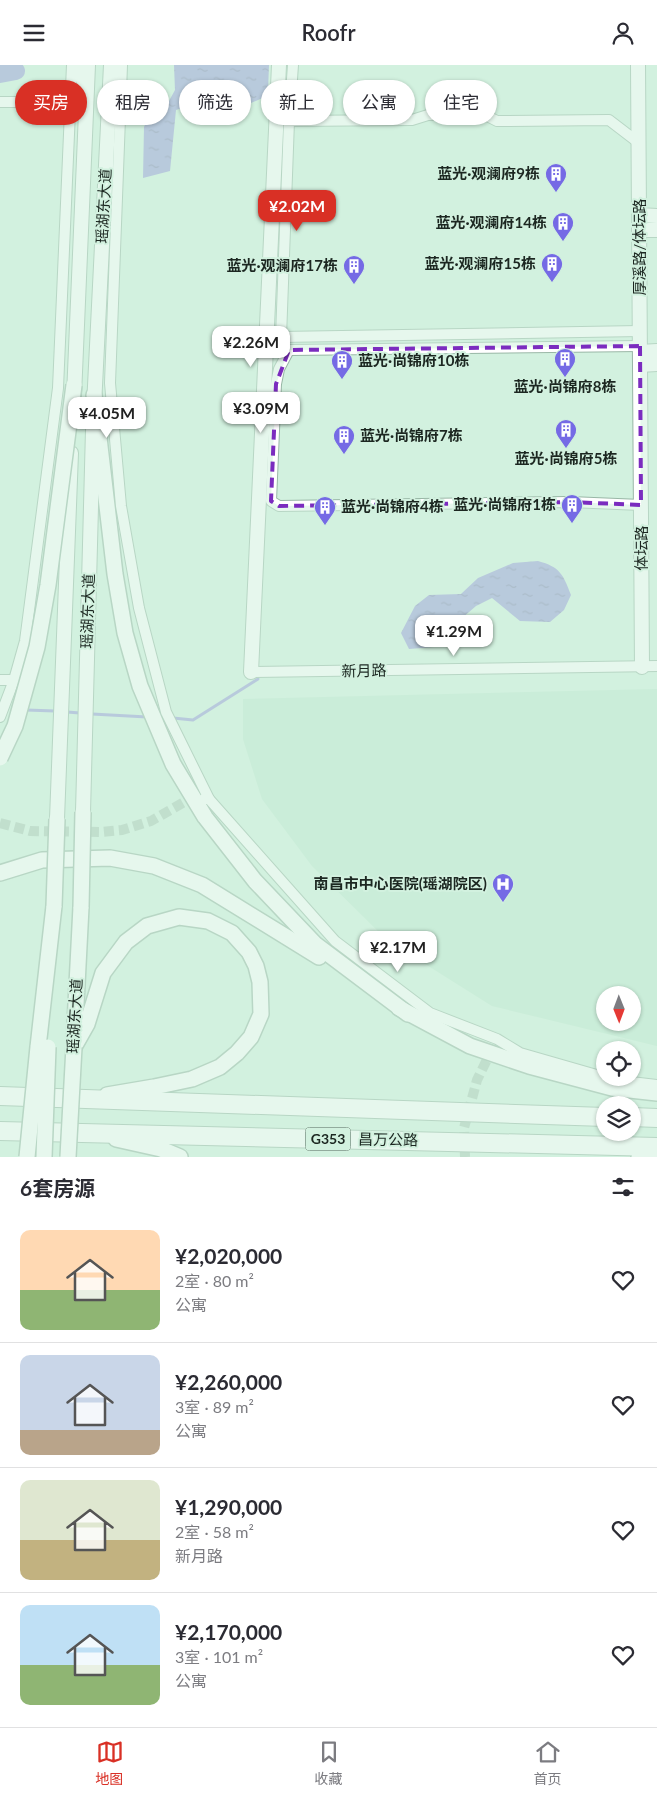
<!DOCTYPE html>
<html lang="zh">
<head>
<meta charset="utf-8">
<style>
  body { margin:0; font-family:Lato,"Noto Sans SC",sans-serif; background:#f2f2f3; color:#2b2b33; height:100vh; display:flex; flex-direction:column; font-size:19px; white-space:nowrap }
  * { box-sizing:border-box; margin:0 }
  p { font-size:16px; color:#7c7c81 }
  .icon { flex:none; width:28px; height:28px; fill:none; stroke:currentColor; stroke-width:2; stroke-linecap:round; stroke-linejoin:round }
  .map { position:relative; height:1092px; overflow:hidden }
  .details { display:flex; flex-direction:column; background:#fff; flex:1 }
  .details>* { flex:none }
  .guide { position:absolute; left:15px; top:15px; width:628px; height:45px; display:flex; gap:10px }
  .needle { width:32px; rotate:179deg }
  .tools { position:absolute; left:596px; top:921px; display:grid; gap:10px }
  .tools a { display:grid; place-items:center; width:45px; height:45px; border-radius:50%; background:#fff; box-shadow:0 1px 4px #0004; font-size:25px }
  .price { position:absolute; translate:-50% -42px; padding:0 11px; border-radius:10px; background:#fff; color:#222; font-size:16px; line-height:32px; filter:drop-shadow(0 1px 2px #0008) }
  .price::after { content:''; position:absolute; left:50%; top:30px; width:15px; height:11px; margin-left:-8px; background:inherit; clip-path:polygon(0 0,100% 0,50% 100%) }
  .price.current { background:#d93025; color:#fff }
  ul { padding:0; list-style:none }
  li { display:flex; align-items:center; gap:15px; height:125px; padding:0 20px }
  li+li { border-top:1px solid #e1e1e2 }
  li span { display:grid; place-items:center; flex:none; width:140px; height:100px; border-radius:10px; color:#555 }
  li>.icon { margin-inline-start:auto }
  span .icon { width:60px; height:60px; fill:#fffc; stroke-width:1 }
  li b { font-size:21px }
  h2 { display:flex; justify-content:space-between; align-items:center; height:60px; padding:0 20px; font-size:21px }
  .tag { padding:0 18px; border-radius:22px; background:#fff; box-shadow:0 1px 4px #0004; font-size:18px; line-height:45px }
  .tag.current { background:#d93025; color:#fff }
  header { display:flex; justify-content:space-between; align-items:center; height:65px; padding:0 20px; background:#fff; font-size:22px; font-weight:600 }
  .tab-bar { display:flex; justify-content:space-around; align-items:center; height:70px; border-top:1px solid #e1e1e2; background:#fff; font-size:14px; color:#7c7c81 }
  .tab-bar a { display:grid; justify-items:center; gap:2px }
  .tab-bar .current { color:#d93025 }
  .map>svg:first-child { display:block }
  .built { fill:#c1e8d2; fill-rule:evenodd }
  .water { fill:url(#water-ripples) }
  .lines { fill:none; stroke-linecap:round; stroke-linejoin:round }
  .stream { stroke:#9a9bda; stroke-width:3 }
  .river { stroke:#9a9bda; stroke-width:18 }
  .street-tunnel { stroke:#aec9b9; stroke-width:10; stroke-dasharray:10 5; stroke-linecap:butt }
  .street-casing { stroke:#99b7a6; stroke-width:12 }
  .secondary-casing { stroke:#99b7a6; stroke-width:16 }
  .primary-casing { stroke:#99b7a6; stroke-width:18 }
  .highway-casing { stroke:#99b7a6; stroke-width:20 }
  .street { stroke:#fff; stroke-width:10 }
  .secondary { stroke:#fff; stroke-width:14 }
  .primary { stroke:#fff; stroke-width:15 }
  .highway { stroke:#fff; stroke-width:18 }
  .primary-bridge-casing { stroke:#99b7a6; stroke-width:18; stroke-linecap:butt }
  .primary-bridge { stroke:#fff; stroke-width:15 }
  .marked { fill:none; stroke:#7b2cbf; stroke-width:4; stroke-dasharray:10 6; stroke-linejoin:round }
  .labels { text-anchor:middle; stroke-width:4; stroke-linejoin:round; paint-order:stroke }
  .shield { fill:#d2f1df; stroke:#53645a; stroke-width:1 }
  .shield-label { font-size:14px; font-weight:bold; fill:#1c2721 }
  .poi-label { font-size:15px; font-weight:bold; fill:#1c2721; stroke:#d2f1df; text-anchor:end }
  .street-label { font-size:15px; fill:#1c2721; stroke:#d2f1df }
</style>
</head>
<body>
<header><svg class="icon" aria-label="menu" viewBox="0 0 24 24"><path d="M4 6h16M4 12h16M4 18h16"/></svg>Roofr<svg class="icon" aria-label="person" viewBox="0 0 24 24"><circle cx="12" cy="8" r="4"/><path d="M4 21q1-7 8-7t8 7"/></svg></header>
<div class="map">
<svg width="657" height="1092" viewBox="0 0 657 1092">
  <defs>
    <pattern id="water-ripples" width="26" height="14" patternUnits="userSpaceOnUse" patternTransform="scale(1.25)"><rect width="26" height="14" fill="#9a9bda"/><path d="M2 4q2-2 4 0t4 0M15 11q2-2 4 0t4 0" fill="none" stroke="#7d7eb0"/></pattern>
  </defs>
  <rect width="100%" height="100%" fill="#d2f1df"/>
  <!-- built -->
  <path class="built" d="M657,624V981L492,941L387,875L312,801L262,734L243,674V634ZM605,930H632V958H605Z"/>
  <!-- water -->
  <g class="water">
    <path d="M174,0H269L268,26L265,32L251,38L235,40L223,34L207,35L176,45L170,106L143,113L144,62L150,48L169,36L175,25Z"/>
    <path d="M538,496C560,502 563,509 571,530L564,545L550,557L520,556L492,533L476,541L461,554L452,571L434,582L409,584L401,568L415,541L429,530L461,529L478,513L513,498Z"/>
  </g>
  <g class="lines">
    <!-- stream -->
    <g class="stream">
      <path d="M26,645L55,646"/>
      <path d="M67,647L80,648"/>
      <path d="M92,649L147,652"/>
      <path d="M173,653L193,655L258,614"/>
    </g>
    <!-- river -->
    <path class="river" d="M0,9L16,6"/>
    <!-- street-tunnel -->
    <g class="street-tunnel">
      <path d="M0,758L30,766L101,767L122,765L151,756L193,732"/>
      <path d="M465,1092L464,1063L477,1015L497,974"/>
    </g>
    <!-- street casing -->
    <g class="street-casing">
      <g id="street">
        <path d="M122,0L110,318L121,441L139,543L166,647L209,734"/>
        <path d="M0,37H71"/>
        <path d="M289,56L293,0"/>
        <path d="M639,78L609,55L497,56L483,49L428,50L412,55L289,56L281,272L640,266"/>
        <path d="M640,281L289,285L279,304L276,319L271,436L279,441L570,437L641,440"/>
        <path d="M251,607L657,601"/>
        <path d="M0,615H14"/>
        <path d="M0,652L14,615L25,576L58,323L72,0"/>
        <path d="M204,734H209L335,876L430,948L497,974L520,988L614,1015L657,1020"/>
      </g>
    </g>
    <!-- secondary casing -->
    <g class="secondary-casing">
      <g id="secondary">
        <path d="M75,0L87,22"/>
        <path d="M638,0L642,602"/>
        <path d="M639,150L657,151"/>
        <path d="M640,165H657"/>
        <path d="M640,287L657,286"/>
        <path d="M640,300L657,299"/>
        <path d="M74,331L88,0"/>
        <path d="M94,341L111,0"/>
        <path d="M251,607L279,0"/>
        <path d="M83,747L93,365"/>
        <path d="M57,754L71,388"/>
      </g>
    </g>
    <!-- primary casing -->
    <g class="primary-casing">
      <g id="primary">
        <path d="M94,330L115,509L125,568L140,621L173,699L205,752L255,816L315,879L408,949"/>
        <path d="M0,808L42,795L110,793L154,801L202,820L319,892"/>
        <path d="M399,943L470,981L529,1001L612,1023L657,1028"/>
        <path d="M74,978L81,842"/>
        <path d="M38,982L54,841"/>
        <path d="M74,982L87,959L103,908L126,877L147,861L179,852L208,856L232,868L249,887L256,901L260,917L261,949L251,972L237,988L220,1002L192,1014L154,1022L107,1030"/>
        <path d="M116,1074L161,1084L180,1092"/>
        <path d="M639,1092L657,1091"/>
      </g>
    </g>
    <!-- highway casing -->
    <g class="highway-casing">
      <g id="highway">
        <path d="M0,1031L605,1052"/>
        <path d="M632,1052L657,1053"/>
        <path d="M0,1066L657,1082"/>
      </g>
    </g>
    <!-- street -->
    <use href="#street" class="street"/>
    <!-- secondary -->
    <use href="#secondary" class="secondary"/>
    <!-- primary -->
    <use href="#primary" class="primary"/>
    <!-- highway -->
    <use href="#highway" class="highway"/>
    <!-- primary-bridge casing -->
    <g class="primary-bridge-casing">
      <g id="primary-bridge">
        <path d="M0,693L15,661L37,582L48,520L74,320"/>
        <path d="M54,841L57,754"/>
        <path d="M81,842L83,747"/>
        <path d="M27,1092L38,982"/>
        <path d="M44,1092L48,982"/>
        <path d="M68,1092L74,982"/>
      </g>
    </g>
    <!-- primary-bridge -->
    <use href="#primary-bridge" class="primary-bridge"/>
  </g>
  <!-- marked area -->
  <path d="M0 0H657V1092H0ZM640,281L641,440L570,437L279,441L271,436L276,319L289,285Z" fill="#d2f1df" fill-opacity=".55" fill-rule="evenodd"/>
  <path class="marked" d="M640,281L641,440L570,437L279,441L271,436L276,319L289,285Z"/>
  <!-- icons -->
  <defs>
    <g id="building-pin" transform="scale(1.125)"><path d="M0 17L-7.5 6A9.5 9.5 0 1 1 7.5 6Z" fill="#756ae5" stroke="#d2f1df"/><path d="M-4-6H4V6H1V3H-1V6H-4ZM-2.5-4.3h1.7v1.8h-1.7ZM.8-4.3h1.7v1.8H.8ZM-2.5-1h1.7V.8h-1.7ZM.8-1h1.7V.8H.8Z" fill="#fff"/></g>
    <g id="hospital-pin" transform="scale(1.125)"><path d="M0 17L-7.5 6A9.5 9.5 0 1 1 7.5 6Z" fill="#756ae5" stroke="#d2f1df"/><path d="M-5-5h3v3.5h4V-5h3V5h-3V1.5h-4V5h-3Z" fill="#fff"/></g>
  </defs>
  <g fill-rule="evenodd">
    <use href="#building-pin" x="556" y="109"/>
    <use href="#building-pin" x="563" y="158"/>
    <use href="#building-pin" x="552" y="199"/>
    <use href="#building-pin" x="354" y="201"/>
    <use href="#building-pin" x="565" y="294"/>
    <use href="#building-pin" x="342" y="296"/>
    <use href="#building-pin" x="566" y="365"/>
    <use href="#building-pin" x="344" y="371"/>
    <use href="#building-pin" x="572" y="440"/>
    <use href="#building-pin" x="325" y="442"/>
    <use href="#hospital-pin" x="503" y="819"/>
  </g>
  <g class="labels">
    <!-- shield labels -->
    <rect class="shield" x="305.5" y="1062.5" width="45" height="23" rx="4"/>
    <g class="shield-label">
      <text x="328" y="1079">G353</text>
    </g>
    <!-- poi labels -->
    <g class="poi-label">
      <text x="540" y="114">蓝光·观澜府9栋</text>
      <text x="547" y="163">蓝光·观澜府14栋</text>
      <text x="536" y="204">蓝光·观澜府15栋</text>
      <text x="338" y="206">蓝光·观澜府17栋</text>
      <text x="358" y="301" text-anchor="start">蓝光·尚锦府10栋</text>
      <text x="565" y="327" text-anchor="middle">蓝光·尚锦府8栋</text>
      <text x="360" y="376" text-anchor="start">蓝光·尚锦府7栋</text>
      <text x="566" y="399" text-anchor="middle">蓝光·尚锦府5栋</text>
      <text x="556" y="445">蓝光·尚锦府1栋</text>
      <text x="341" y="447" text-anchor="start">蓝光·尚锦府4栋</text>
      <text x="487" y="824">南昌市中心医院(瑶湖院区)</text>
    </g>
    <!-- street labels -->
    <g class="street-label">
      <text transform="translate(104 141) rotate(-87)" y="5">瑶湖东大道</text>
      <text transform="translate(640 182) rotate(-90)" y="5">厚溪路/体坛路</text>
      <text transform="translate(642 483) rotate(-90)" y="5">体坛路</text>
      <text transform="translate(88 546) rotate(-88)" y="5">瑶湖东大道</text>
      <text transform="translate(364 606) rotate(-1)" y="5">新月路</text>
      <text transform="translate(75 951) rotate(-87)" y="5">瑶湖东大道</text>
      <text transform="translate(388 1075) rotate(1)" y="5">昌万公路</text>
    </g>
  </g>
</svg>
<div class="tools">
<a><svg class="needle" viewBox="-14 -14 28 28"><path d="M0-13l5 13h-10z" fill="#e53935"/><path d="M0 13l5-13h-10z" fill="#7c7c81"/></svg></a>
<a><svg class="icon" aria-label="locate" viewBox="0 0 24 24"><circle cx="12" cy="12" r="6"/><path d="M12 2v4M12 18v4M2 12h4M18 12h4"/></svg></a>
<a><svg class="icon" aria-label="layers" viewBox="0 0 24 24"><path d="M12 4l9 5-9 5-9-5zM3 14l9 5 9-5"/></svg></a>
</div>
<b class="price current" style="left:297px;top:167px">¥2.02M</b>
<b class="price" style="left:251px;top:303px">¥2.26M</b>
<b class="price" style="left:261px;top:369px">¥3.09M</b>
<b class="price" style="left:107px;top:374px">¥4.05M</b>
<b class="price" style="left:454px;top:592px">¥1.29M</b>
<b class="price" style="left:398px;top:908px">¥2.17M</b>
<div class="guide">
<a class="tag current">买房</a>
<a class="tag">租房</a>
<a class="tag">筛选</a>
<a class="tag">新上</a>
<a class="tag">公寓</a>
<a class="tag">住宅</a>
</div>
</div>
<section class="details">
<h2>6套房源<svg class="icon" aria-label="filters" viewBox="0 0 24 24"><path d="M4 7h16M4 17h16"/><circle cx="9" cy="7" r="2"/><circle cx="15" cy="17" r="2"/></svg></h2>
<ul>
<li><span style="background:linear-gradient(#ffd9b3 60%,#8fb573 0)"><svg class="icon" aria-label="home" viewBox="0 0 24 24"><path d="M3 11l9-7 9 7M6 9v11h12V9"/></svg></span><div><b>¥2,020,000</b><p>2室 · 80 m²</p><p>公寓</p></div><svg class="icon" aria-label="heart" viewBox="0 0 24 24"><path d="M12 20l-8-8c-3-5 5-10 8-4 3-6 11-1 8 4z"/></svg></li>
<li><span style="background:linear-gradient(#c9d6e8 75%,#b9a48a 0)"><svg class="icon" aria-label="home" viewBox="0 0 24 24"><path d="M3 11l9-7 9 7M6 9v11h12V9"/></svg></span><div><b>¥2,260,000</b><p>3室 · 89 m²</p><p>公寓</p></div><svg class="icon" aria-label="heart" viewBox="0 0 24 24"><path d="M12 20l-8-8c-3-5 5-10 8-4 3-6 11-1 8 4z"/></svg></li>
<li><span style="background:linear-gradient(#dfe7d0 60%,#c2b280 0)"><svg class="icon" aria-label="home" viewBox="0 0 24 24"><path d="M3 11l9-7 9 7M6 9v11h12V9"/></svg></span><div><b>¥1,290,000</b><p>2室 · 58 m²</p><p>新月路</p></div><svg class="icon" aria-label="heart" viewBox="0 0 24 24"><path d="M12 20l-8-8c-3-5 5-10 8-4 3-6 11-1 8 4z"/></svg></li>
<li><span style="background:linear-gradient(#bfe0f5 60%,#8fb573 0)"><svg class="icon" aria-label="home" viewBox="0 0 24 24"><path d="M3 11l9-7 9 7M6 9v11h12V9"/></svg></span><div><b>¥2,170,000</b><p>3室 · 101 m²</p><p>公寓</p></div><svg class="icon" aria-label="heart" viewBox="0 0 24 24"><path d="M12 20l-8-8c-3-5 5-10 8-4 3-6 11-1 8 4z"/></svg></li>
</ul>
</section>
<nav class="tab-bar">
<a class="current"><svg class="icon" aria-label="map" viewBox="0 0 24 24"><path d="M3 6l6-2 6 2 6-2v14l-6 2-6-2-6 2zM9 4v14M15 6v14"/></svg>地图</a>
<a><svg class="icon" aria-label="saved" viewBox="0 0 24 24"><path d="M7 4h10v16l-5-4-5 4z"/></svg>收藏</a>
<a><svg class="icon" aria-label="home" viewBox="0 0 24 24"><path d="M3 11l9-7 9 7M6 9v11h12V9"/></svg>首页</a>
</nav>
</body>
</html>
